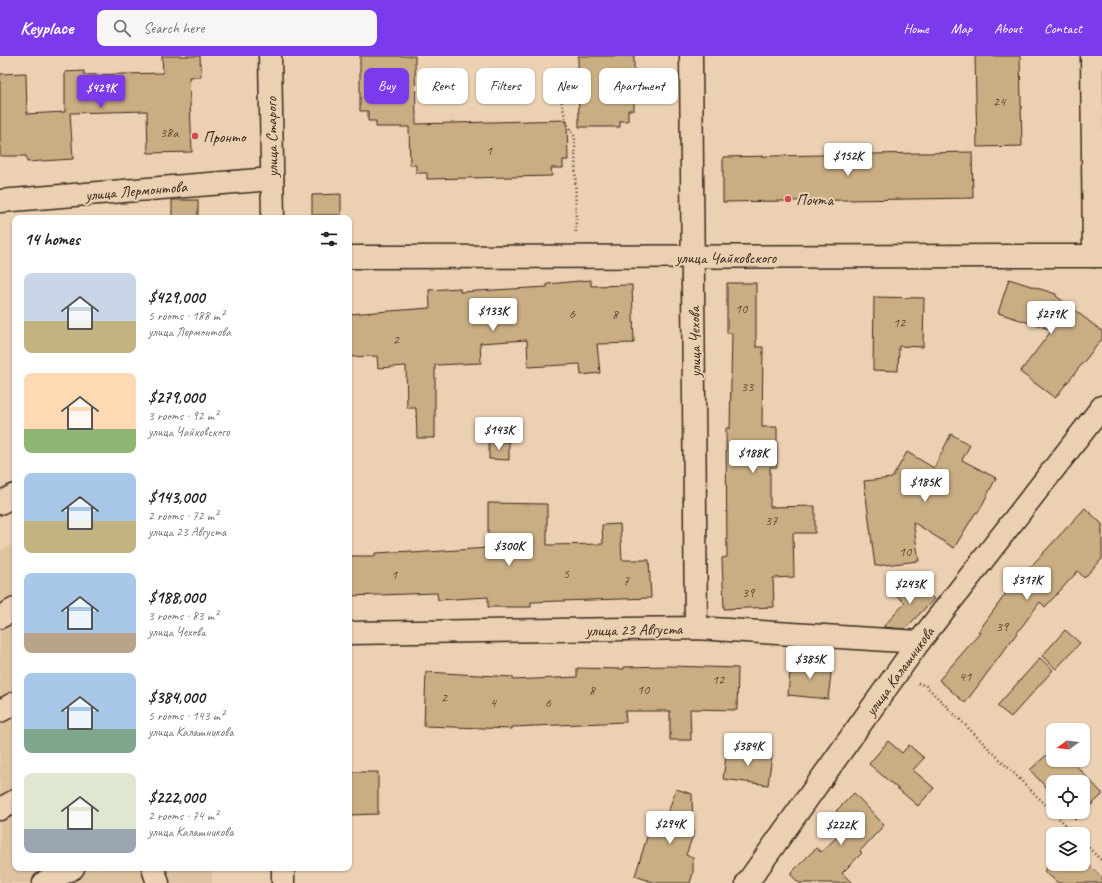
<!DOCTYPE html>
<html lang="en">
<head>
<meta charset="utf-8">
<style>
  body { margin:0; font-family:Caveat,sans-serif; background:#f6f6f6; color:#222; height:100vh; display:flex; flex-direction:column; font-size:15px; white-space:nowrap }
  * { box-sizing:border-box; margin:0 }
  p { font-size:13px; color:#767676 }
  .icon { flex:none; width:22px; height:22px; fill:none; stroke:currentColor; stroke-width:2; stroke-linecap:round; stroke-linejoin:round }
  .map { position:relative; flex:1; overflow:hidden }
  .drawer { position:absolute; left:12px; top:159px; width:340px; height:656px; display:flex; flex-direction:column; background:#fff; border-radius:8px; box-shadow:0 1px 3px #0004 }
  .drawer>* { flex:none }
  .top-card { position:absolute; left:364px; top:12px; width:380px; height:36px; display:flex; gap:8px }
  .needle { width:26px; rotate:255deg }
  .controls { position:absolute; left:1046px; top:667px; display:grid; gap:8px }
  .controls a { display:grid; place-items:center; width:44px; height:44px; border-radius:8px; background:#fff; box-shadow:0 1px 3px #0004; font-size:20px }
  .price { position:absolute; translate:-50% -34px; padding:0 9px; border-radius:4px; background:#fff; color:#222; font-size:13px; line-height:26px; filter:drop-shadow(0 1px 2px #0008) }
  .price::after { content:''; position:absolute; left:50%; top:24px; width:12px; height:9px; margin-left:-6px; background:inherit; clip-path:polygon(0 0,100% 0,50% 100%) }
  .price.selected { background:#7c3aed; color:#fff }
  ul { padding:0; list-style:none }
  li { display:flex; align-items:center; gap:12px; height:100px; padding:0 12px }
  li span { display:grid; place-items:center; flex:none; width:112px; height:80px; border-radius:8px; color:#555 }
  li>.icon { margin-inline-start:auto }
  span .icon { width:48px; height:48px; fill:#fffc; stroke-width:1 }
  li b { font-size:17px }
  h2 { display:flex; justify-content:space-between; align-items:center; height:48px; padding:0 12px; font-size:17px }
  .chip { padding:0 14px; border-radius:8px; background:#fff; box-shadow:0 1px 3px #0004; font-size:14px; line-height:36px }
  .chip.selected { background:#7c3aed; color:#fff }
  header { display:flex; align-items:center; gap:24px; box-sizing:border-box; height:56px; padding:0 20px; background:#7c3aed; color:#fff }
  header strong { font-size:19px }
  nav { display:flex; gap:22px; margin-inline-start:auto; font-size:14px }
  .search { width:280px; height:36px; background:#f6f6f6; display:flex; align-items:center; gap:10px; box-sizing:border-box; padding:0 14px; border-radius:8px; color:#767676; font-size:15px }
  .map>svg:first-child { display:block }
  .built { fill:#dec3a1 }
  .building { fill:#c9ad83; stroke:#3b2a1e }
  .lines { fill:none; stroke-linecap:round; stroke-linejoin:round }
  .minor-casing { stroke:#3b2a1e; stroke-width:25 }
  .path { stroke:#3b2a1e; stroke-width:2.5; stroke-dasharray:1 3; stroke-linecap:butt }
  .minor { stroke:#ebd0b2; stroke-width:22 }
  .poi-dot { fill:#d1495b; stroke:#ebd0b2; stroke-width:1.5 }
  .labels { text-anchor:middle; stroke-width:4; stroke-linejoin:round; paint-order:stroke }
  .number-label { font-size:14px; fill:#5e4b37 }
  .poi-label { font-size:16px; fill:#3b2a1e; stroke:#ebd0b2; text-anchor:start }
  .street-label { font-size:16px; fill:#3b2a1e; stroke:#ebd0b2 }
</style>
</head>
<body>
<header>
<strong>Keyplace</strong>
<div class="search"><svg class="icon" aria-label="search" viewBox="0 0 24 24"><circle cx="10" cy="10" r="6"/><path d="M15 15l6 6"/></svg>Search here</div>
<nav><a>Home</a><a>Map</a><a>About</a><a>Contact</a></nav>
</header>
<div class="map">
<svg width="1102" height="827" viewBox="0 0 1102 827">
  <rect width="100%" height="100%" fill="#ebd0b2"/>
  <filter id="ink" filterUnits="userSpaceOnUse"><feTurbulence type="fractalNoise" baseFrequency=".025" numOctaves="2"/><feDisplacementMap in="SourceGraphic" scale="8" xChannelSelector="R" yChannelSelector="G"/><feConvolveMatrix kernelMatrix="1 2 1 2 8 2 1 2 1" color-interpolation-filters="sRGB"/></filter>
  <g filter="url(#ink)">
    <!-- built -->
    <path class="built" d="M15,487V812H212V827H0V495Z"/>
    <!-- building -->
    <g class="building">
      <path d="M162,0H200L201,21H189L192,96L148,97L147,55L70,57L73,103L27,106L26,100H0V18L26,17L27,58L65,56V16L84,15V19L163,17Z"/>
      <path d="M360,0H415L416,68L567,64L568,104H563V112H551L552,120L427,123V117H416V109H410L409,71H376V65H368V55H360Z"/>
      <path d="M578,0H634V54H628V65H620V71H579Z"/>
      <path d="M975,0H1020L1022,90L977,91Z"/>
      <path d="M972,96L973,142L723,146V101Z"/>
      <path d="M341,138V159H312V139Z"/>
      <rect x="172" y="144" width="26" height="18"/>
      <path d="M1009,223L1056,238V240L1102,275V283L1055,342L1020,316L1052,274L998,257Z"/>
      <path d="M591,224V230L632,229L634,287L597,288L600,317L581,319L580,308L528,311L527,284L480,287L481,307L435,309V382H417L416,352H407L406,310L378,312L377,300L349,301V258L430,252L429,234L460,232V236L547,231V228Z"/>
      <path d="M727,227H756V291H763L762,371H777V411H770V451L815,450V477H793L794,521L773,522L774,551L724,553L722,502L727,501L726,372H730L732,277H727Z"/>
      <path d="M874,241L924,242L923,291L899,290L898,315L873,314Z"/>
      <path d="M951,378L970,389L962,404L996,422L978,457L976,456L954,492L913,466L919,505L875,510L864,425L892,422L907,396L934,412Z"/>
      <path d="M489,386H509V404L489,403Z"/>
      <path d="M488,447L547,448V489L603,488L602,469L620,468L622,504H649L651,542L531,546V551H488V541L438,544L437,537L349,540V500H375V497L412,495V497L488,492Z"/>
      <path d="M1085,452L1102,468V503L1084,522L1078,515L1045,551L1040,546L965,647L939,624L980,577L978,576L1007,536Z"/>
      <path d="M912,522L934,543L905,573L883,571L905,547L896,539Z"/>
      <path d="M1065,574L1080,587L1056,613L1042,600Z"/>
      <path d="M1040,602L1053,614L1011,661L997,650Z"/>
      <path d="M791,605L832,609L828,643L788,639Z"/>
      <path d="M669,610L738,612L737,654L690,653L691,684H670V655H625L626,666L512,671V673L424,670L426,616L513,621V624L577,621V612L624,613V611Z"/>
      <path d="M1083,677L1089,684L1083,689Z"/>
      <path d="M888,685L902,697L909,689L924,702L913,714L934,732L918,750L869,708Z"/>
      <path d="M727,693L772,699L768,729L723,723Z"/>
      <path d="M1053,693V704H1071L1102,737V739L1075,764L1068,756H1083V726H1053V739L1030,714Z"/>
      <path d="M349,716H378V758L349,759Z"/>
      <path d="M676,733L692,738L693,779L686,799L693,802V817L690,827H656L635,820L651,768L663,771Z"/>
      <path d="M854,737L884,769L860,795L862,797L842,817L852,827H799L790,818L816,792L821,796L850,769L836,755Z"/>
      <path d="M1083,804L1102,821V827H1058L1044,815L1053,805V808H1083Z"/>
    </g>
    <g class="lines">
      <!-- minor casing -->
      <g class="minor-casing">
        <g id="minor">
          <path d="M270,0L273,162"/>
          <path d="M691,0L696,572"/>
          <path d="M1092,0L1094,200"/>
          <path d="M0,145L272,123"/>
          <path d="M349,201L1102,200"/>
          <path d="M0,447L15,439"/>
          <path d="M0,561L15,553"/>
          <path d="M349,577L696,572L919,586"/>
          <path d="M0,655L15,647"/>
          <path d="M0,753L15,745"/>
          <path d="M153,812L158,827"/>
          <path d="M283,812V827"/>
          <path d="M44,827L73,812"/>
          <path d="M747,827L919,586L1102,351"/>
        </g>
      </g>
      <!-- path -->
      <g class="path">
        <path d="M559,34L566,66L575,81L576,176"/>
        <path d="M918,627L926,630L1075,778"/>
        <path d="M1083,786L1102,805"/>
      </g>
      <!-- minor -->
      <use href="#minor" class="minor"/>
    </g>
  </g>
  <!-- markers -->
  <g class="poi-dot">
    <circle cx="195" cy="80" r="4"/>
    <circle cx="788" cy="143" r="4"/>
  </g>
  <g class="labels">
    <!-- number labels -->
    <g class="number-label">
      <text x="999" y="50">24</text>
      <text x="169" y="81">38а</text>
      <text x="489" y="99">1</text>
      <text x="741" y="257">10</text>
      <text x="572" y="262">6</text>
      <text x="615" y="263">8</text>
      <text x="899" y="271">12</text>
      <text x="396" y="288">2</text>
      <text x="747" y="335">33</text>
      <text x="771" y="469">37</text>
      <text x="905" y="500">10</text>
      <text x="566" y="522">5</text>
      <text x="394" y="523">1</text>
      <text x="626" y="529">7</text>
      <text x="748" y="541">39</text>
      <text x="1002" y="575">39</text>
      <text x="965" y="625">41</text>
      <text x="718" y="628">12</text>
      <text x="643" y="638">10</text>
      <text x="592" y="639">8</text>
      <text x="444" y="646">2</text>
      <text x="493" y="651">4</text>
      <text x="548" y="651">6</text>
    </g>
    <!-- poi labels -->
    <g class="poi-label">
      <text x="203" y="86">Пронто</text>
      <text x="796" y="149">Почта</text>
    </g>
    <!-- street labels -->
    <g class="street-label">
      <text transform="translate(271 81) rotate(-91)" y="6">улица Старого</text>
      <text transform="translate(136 134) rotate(-5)" y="6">улица Лермонтова</text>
      <text x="726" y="207">улица Чайковского</text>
      <text transform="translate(694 286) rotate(-91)" y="6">улица Чехова</text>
      <text transform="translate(634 573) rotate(-1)" y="6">улица 23 Августа</text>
      <text transform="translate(899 615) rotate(-54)" y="6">улица Калашникова</text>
    </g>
  </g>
</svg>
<div class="controls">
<a><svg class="needle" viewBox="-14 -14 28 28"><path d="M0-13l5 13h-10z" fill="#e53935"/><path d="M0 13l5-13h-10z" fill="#767676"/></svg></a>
<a><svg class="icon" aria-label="locate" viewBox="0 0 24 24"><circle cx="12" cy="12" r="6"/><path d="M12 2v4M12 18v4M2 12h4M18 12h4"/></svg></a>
<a><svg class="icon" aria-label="layers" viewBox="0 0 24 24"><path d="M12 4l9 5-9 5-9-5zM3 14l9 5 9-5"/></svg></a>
</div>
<b class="price selected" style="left:101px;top:53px">$429K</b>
<b class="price" style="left:848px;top:121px">$152K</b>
<b class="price" style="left:493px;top:276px">$133K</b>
<b class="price" style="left:1051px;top:279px">$279K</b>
<b class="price" style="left:499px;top:395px">$143K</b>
<b class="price" style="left:753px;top:418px">$188K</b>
<b class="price" style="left:925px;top:447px">$185K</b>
<b class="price" style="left:509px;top:511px">$300K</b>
<b class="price" style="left:1027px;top:545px">$317K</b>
<b class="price" style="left:910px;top:549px">$243K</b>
<b class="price" style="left:810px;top:624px">$385K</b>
<b class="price" style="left:748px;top:711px">$384K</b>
<b class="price" style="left:670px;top:789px">$294K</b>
<b class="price" style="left:841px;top:790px">$222K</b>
<div class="top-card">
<a class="chip selected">Buy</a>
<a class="chip">Rent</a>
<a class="chip">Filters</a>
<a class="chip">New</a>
<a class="chip">Apartment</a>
</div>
<section class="drawer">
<h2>14 homes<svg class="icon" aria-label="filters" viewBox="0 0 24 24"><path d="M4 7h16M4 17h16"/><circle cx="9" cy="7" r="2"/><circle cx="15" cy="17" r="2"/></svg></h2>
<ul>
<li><span style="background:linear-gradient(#c9d6e8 60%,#c2b280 0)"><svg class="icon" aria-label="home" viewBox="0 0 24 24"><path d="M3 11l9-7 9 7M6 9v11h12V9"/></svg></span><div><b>$429,000</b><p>5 rooms · 188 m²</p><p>улица Лермонтова</p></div></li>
<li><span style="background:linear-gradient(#ffd9b3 70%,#8fb573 0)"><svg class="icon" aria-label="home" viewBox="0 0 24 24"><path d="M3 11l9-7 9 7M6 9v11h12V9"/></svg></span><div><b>$279,000</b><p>3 rooms · 92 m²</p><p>улица Чайковского</p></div></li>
<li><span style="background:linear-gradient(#a9c7e8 60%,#c2b280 0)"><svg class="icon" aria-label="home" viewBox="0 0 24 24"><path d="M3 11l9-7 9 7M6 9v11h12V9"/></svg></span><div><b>$143,000</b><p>2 rooms · 72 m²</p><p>улица 23 Августа</p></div></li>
<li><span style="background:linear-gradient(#a9c7e8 75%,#b9a48a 0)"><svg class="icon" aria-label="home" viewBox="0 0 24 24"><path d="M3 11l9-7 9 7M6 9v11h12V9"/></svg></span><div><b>$188,000</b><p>3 rooms · 83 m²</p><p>улица Чехова</p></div></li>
<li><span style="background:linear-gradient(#a9c7e8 70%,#7fa58c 0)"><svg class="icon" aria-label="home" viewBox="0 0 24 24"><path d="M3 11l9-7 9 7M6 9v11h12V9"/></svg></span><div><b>$384,000</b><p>5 rooms · 143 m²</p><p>улица Калашникова</p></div></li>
<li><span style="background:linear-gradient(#dfe7d0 70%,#9aa5b1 0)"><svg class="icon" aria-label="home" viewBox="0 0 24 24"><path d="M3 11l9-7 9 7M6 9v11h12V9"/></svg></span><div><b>$222,000</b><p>2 rooms · 74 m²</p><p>улица Калашникова</p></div></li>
</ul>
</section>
</div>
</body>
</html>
